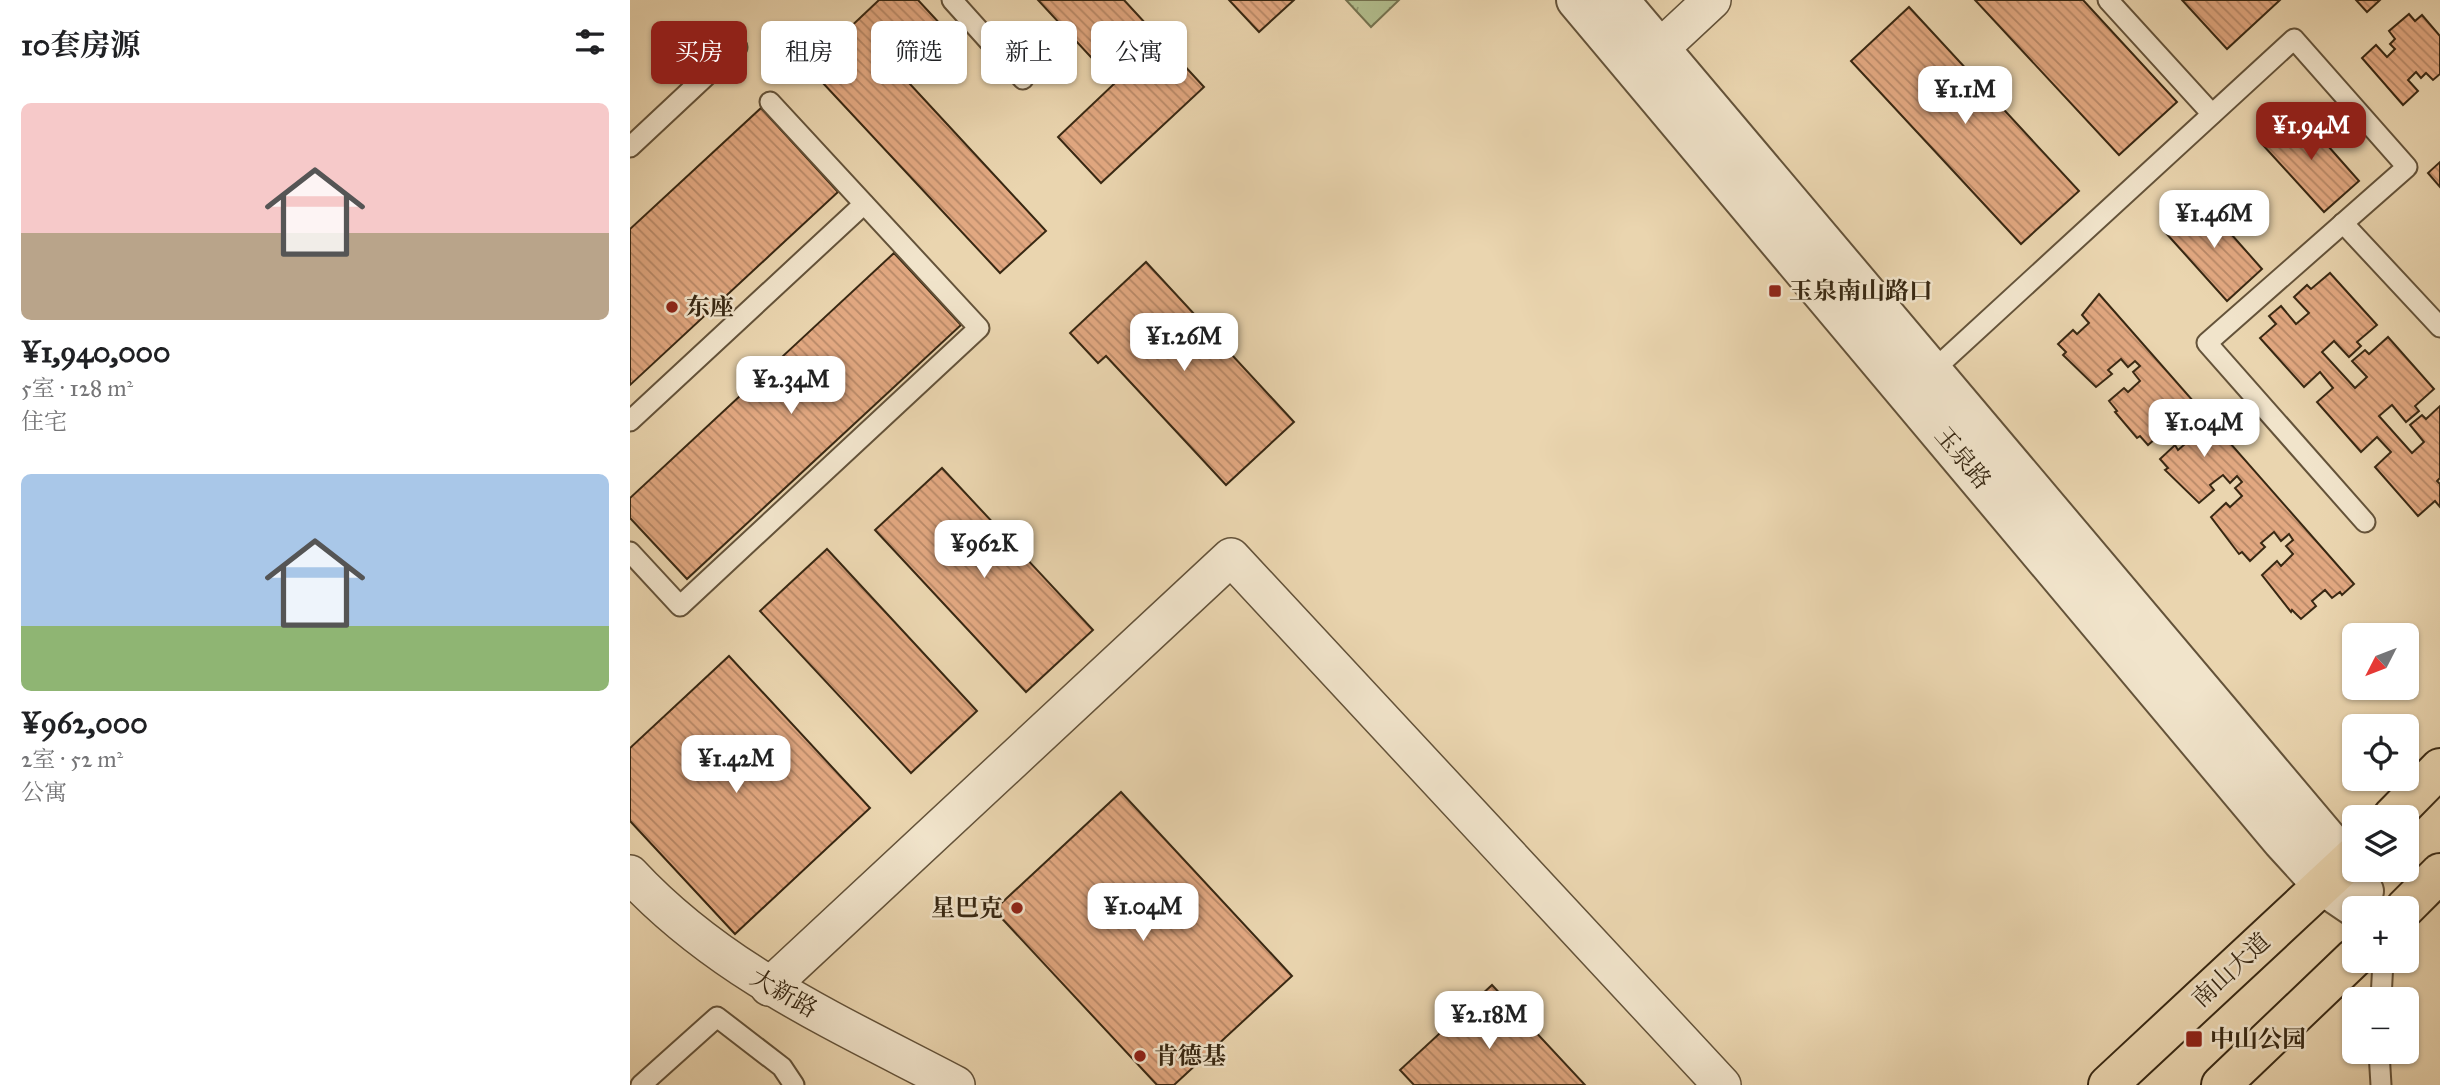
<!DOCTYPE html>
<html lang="zh">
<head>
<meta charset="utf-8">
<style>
  body { margin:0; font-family:"IM FELL Great Primer","Noto Serif SC",serif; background:#f6f6f6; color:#202124; height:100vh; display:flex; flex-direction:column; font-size:26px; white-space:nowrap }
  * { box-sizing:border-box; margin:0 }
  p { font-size:23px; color:#757577 }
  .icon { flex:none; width:38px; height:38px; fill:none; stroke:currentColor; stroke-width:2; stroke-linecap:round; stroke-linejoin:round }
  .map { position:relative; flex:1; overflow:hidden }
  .side { display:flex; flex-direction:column; background:#fff; width:630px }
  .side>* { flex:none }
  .guide { position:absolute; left:21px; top:21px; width:665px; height:63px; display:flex; gap:14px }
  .needle { width:46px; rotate:228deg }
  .controls { position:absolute; left:1712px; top:623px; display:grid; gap:14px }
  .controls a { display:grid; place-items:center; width:77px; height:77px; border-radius:10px; background:#fff; box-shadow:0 2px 5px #0004; font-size:35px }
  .price { position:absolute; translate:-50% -60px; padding:0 16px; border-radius:14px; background:#fff; color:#222; font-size:23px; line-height:46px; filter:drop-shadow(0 2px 4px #0008) }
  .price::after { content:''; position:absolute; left:50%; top:42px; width:21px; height:16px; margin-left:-10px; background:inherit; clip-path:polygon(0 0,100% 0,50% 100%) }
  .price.current { background:#8f2418; color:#fff }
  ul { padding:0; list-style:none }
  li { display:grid; align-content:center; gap:14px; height:371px; padding:0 21px }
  li span { display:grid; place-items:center; height:217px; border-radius:10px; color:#555 }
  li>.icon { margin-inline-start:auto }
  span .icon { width:126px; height:126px; fill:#fffc; stroke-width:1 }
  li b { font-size:30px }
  h2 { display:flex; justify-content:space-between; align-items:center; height:84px; padding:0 21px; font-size:30px }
  .chip { padding:0 24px; border-radius:10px; background:#fff; box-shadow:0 2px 5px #0004; font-size:24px; line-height:63px }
  .chip.current { background:#8f2418; color:#fff }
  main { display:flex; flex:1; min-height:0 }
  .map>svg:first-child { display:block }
  .grass { fill:url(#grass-tufts); stroke:#757350; stroke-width:2 }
  .building { fill:url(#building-back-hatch); stroke:#382813; stroke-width:2 }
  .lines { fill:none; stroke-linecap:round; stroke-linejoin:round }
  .service-casing { stroke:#64533a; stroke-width:23 }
  .minor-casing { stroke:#64533a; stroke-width:40 }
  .tertiary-casing { stroke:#64533a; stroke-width:42 }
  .primary-casing { stroke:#382813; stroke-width:42 }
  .service { stroke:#f1e4cb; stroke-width:19 }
  .minor { stroke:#f1e4cb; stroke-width:37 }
  .tertiary { stroke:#f1e4cb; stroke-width:38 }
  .primary { stroke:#ead5af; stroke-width:38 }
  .poi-dot { fill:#8f2418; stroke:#f1e4cb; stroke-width:2.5 }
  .labels { text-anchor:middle; stroke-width:5; stroke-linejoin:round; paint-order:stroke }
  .poi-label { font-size:24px; font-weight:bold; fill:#382813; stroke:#f1e4cb; text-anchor:start }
  .street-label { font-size:24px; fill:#382813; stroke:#f1e4cb }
</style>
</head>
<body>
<main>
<section class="side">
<h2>10套房源<svg class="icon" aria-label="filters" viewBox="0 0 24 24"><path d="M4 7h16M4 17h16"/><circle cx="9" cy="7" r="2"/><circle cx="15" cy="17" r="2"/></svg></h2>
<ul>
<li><span style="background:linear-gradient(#f6c9c9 60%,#b9a48a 0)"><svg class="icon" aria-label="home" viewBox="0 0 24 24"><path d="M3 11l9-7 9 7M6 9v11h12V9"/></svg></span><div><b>¥1,940,000</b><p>5室 · 128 m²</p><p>住宅</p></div></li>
<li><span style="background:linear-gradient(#a9c7e8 70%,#8fb573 0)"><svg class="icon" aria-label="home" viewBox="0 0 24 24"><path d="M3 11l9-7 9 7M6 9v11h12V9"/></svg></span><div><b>¥962,000</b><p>2室 · 52 m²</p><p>公寓</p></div></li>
</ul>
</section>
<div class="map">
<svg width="1810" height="1085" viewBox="0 0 1810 1085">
  <defs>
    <pattern id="grass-tufts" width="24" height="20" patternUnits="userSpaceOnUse" patternTransform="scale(1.75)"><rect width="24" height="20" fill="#b2be8e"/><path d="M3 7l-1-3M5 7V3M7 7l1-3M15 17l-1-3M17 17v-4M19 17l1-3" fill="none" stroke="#929a73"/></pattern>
    <pattern id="building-back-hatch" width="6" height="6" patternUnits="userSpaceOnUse" patternTransform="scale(1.75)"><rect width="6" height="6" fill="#e2a881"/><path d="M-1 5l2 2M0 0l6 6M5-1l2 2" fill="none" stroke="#b88968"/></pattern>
  </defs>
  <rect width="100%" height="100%" fill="#ead5af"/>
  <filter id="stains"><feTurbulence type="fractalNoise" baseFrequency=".00286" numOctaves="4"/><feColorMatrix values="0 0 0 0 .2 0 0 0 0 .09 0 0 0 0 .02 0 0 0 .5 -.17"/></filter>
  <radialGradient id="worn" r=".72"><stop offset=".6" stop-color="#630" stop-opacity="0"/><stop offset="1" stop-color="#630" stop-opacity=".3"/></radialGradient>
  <!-- grass -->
  <path class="grass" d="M716,0H769L741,27Z"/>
  <!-- building -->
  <g class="building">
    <path d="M249,0H288L313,27L267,70L416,231L370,273L178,67Z"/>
    <path d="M408,0H494L574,87L471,183L428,137L485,83Z"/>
    <path d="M599,0H664L629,32Z"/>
    <path d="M1345,0H1453L1547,102L1489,155Z"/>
    <path d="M1552,0H1650L1597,49Z"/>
    <path d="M1726,0H1750L1737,12Z"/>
    <path d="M1279,7L1449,191L1391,244L1221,61Z"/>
    <path d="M1779,14L1785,21L1792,15L1810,36V74L1803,80L1796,73L1791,78L1786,72L1778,80L1788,91L1773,105L1732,58L1746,45L1757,57L1765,49L1760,44L1765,39L1759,31Z"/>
    <path d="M131,108L208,192L0,385V229Z"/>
    <path d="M1668,112L1729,181L1694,212L1632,144Z"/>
    <path d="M1810,162V187L1798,173Z"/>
    <path d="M1571,200L1632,269L1597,301L1535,232Z"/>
    <path d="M264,253L331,325L57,579L0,518V498Z"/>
    <path d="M516,262L664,422L596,485L476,356L468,363L440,333Z"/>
    <path d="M1700,273L1747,325L1727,342L1731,346L1719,357L1704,341L1692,352L1725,388L1737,377L1722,361L1735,350L1739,354L1758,337L1804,389L1785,406L1789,411L1776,422L1762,405L1749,416L1782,453L1794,442L1780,425L1792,415L1796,419L1810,406V478L1807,481L1810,484V507L1805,501L1788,516L1745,467L1761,452L1747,437L1731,452L1687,402L1703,388L1690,372L1674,387L1630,338L1646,324L1639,316L1651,306L1666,324L1679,313L1664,297L1677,285L1681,289Z"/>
    <path d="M1469,294L1724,584L1712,595L1710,592L1702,598L1695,590L1682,601L1686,606L1671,619L1662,610L1661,612L1632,575L1647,561L1651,566L1663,554L1656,546L1663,540L1659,534L1651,541L1644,532L1631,543L1635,547L1620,561L1612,552L1609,554L1581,517L1596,503L1600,507L1612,496L1605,488L1612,482L1607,476L1600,483L1593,475L1580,485L1584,490L1569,503L1535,470L1538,468L1530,459L1545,445L1548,450L1561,439L1554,431L1561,424L1556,419L1549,425L1542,417L1529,428L1533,432L1518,445L1510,436L1507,438L1485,412L1487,411L1479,401L1494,388L1498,392L1510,381L1503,372L1510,366L1505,361L1498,367L1491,359L1478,370L1482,374L1466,387L1433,355L1436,352L1428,344L1443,330L1447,334L1459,323L1452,315Z"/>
    <path d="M312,468L463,630L396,692L245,530Z"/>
    <path d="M197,549L347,711L281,773L130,611Z"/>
    <path d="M99,656L240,808L105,934L0,821V748Z"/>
    <path d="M491,792L662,976L544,1085H527L364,910Z"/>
    <path d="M862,985L955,1085H784L770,1070Z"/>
  </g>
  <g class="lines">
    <!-- service casing -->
    <g class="service-casing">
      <g id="service">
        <path d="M322,0L393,79"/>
        <path d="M1478,0L1582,114"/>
        <path d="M0,147L107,47"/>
        <path d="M1713,223L1810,327"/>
        <path d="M1297,376L1664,39L1777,167L1577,343L1735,522"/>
        <path d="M0,421L234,204"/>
        <path d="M0,552L50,606L349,328L140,102"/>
        <path d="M1751,999L1753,961"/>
        <path d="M1749,1052L1751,1085"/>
        <path d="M11,1085L87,1017L152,1067L164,1085"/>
      </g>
    </g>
    <!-- minor casing -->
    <g class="minor-casing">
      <g id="minor">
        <path d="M1008,69L1082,0"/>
        <path d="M0,874C91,972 210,1024 326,1085"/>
        <path d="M139,987L601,557L1092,1085"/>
      </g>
    </g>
    <!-- tertiary casing -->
    <g class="tertiary-casing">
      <g id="tertiary">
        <path d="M946,0L1652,841L1692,885L1726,908"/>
        <path d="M989,0L1717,862L1734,891"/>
      </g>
    </g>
    <!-- primary casing -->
    <g class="primary-casing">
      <g id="primary">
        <path d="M1762,817L1810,768"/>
        <path d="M1775,908L1810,873"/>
        <path d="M1478,1085L1724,856"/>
        <path d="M1591,1085L1724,958"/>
      </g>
    </g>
    <!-- service -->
    <use href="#service" class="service"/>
    <!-- minor -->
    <use href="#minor" class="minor"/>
    <!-- tertiary -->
    <use href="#tertiary" class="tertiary"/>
    <!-- primary -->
    <use href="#primary" class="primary"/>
  </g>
  <!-- markers -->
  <g class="poi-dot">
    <rect x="1138" y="284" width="14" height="14" rx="3.5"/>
    <circle cx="42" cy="307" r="7"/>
    <circle cx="387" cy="908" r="7"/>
    <rect x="1555" y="1030" width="18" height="18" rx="3.5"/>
    <circle cx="510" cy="1056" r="7"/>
  </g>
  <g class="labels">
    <!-- poi labels -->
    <g class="poi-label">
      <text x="1159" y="299">玉泉南山路口</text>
      <text x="56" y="315">东座</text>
      <text x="373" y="916" text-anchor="end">星巴克</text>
      <text x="1580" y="1047">中山公园</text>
      <text x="524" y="1064">肯德基</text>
    </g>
    <!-- street labels -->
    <g class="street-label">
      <text transform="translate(1333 458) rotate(50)" y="8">玉泉路</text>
      <text transform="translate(1601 970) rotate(-43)" y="8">南山大道</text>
      <text transform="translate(154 993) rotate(30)" y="8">大新路</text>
    </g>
  </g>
  <rect width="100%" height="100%" filter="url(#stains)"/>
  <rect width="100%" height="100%" fill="url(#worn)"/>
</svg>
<div class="controls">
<a><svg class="needle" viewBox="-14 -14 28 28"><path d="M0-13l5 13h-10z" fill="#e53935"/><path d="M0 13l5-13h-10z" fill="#757577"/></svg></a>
<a><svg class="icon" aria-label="locate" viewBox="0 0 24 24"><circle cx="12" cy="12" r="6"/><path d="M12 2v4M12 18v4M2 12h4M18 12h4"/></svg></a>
<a><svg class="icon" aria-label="layers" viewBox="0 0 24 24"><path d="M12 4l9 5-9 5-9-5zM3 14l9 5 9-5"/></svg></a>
<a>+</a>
<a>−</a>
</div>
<b class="price" style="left:1335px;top:126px">¥1.1M</b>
<b class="price current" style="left:1681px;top:162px">¥1.94M</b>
<b class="price" style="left:1584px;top:250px">¥1.46M</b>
<b class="price" style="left:554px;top:373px">¥1.26M</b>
<b class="price" style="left:161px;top:416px">¥2.34M</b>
<b class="price" style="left:1574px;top:459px">¥1.04M</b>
<b class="price" style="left:354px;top:580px">¥962K</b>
<b class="price" style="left:106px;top:795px">¥1.42M</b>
<b class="price" style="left:513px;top:943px">¥1.04M</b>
<b class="price" style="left:859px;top:1051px">¥2.18M</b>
<div class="guide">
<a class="chip current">买房</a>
<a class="chip">租房</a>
<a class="chip">筛选</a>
<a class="chip">新上</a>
<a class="chip">公寓</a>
</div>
</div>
</main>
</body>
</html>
